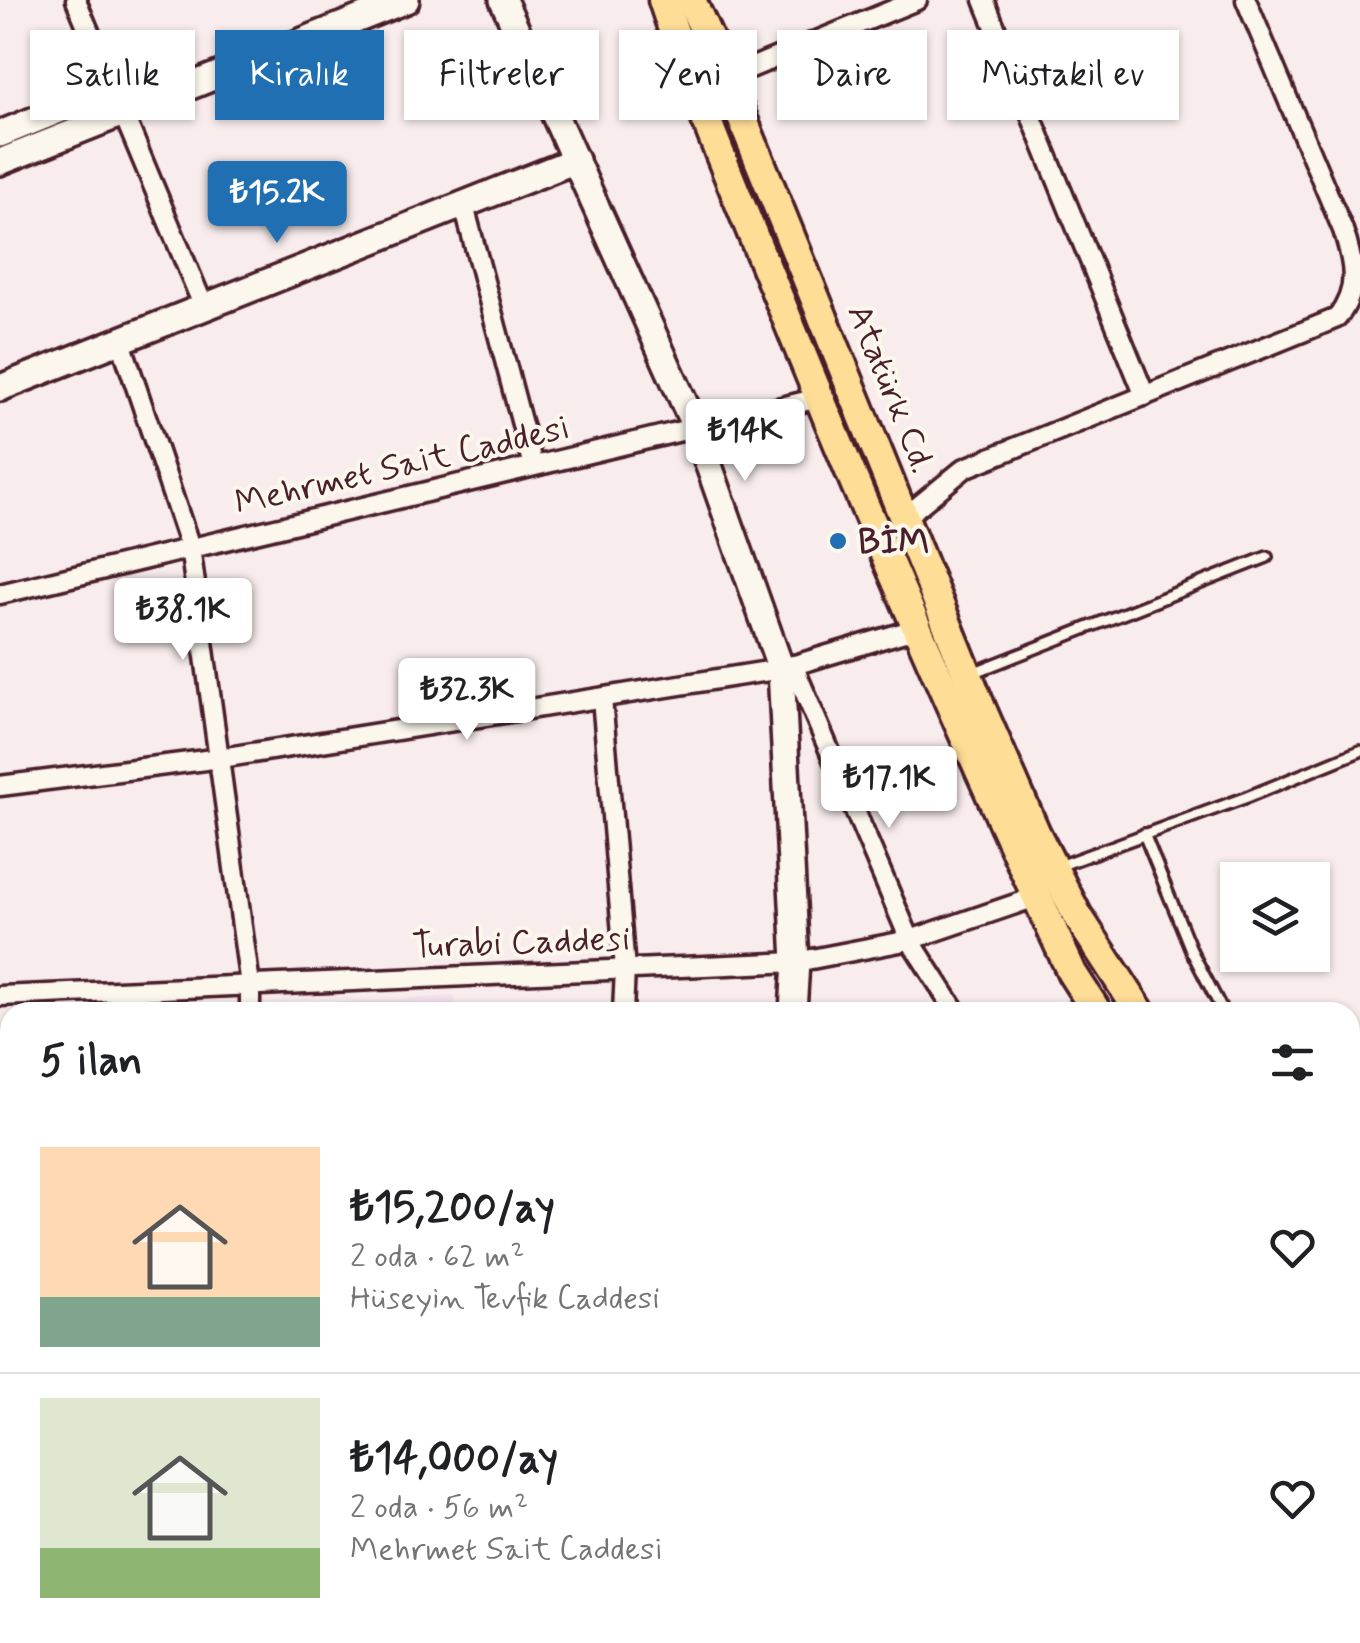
<!DOCTYPE html>
<html lang="tr">
<head>
<meta charset="utf-8">
<style>
  body { margin:0; font-family:Mynerve,sans-serif; background:#f6f6f6; color:#202124; height:100vh; display:flex; flex-direction:column; font-size:38px; white-space:nowrap }
  * { box-sizing:border-box; margin:0 }
  p { font-size:32px; color:#757577 }
  .icon { flex:none; width:55px; height:55px; fill:none; stroke:currentColor; stroke-width:2; stroke-linecap:round; stroke-linejoin:round }
  .map { position:relative; flex:1; overflow:hidden }
  .details { position:absolute; left:0px; top:1002px; width:1360px; height:642px; display:flex; flex-direction:column; background:#fff; border-radius:30px 30px 0 0; box-shadow:0 2px 8px #0004 }
  .details>* { flex:none }
  .banner { position:absolute; left:30px; top:30px; width:1300px; height:90px; display:flex; gap:20px }
  .buttons { position:absolute; left:1220px; top:862px; display:grid; gap:20px }
  .buttons a { display:grid; place-items:center; width:110px; height:110px; border-radius:0px; background:#fff; box-shadow:0 2px 8px #0004; font-size:50px }
  .price { position:absolute; translate:-50% -85px; padding:0 22px; border-radius:10px; background:#fff; color:#222; font-size:32px; line-height:65px; filter:drop-shadow(0 2px 5px #0008) }
  .price::after { content:''; position:absolute; left:50%; top:60px; width:30px; height:22px; margin-left:-15px; background:inherit; clip-path:polygon(0 0,100% 0,50% 100%) }
  .price.current { background:#1f6fb2; color:#fff }
  ul { padding:0; list-style:none }
  li { display:flex; align-items:center; gap:30px; height:250px; padding:0 40px }
  li+li { border-top:2px solid #e0e0e0 }
  li span { display:grid; place-items:center; flex:none; width:280px; height:200px; border-radius:0px; color:#555 }
  li>.icon { margin-inline-start:auto }
  span .icon { width:120px; height:120px; fill:#fffc; stroke-width:1 }
  li b { font-size:42px }
  h2 { display:flex; justify-content:space-between; align-items:center; height:120px; padding:0 40px; font-size:42px }
  .tag { padding:0 35px; border-radius:0px; background:#fff; box-shadow:0 2px 8px #0004; font-size:35px; line-height:90px }
  .tag.current { background:#1f6fb2; color:#fff }
  .map>svg:first-child { display:block }
  .built { fill:#f4e1ed }
  .lines { fill:none; stroke-linecap:round; stroke-linejoin:round }
  .lane-casing { stroke:#4a1f2b; stroke-width:16 }
  .street-casing { stroke:#4a1f2b; stroke-width:25 }
  .secondary-casing { stroke:#4a1f2b; stroke-width:32 }
  .primary-casing { stroke:#4a1f2b; stroke-width:35 }
  .lane { stroke:#fbf7ec; stroke-width:9 }
  .street { stroke:#fbf7ec; stroke-width:18 }
  .secondary { stroke:#fbf7ec; stroke-width:25 }
  .primary { stroke:#fedd96; stroke-width:28 }
  .poi-dot { fill:#1f6fb2; stroke:#fbf7ec; stroke-width:4 }
  .labels { text-anchor:middle; stroke-width:8; stroke-linejoin:round; paint-order:stroke }
  .street-label { font-size:35px; fill:#4a1f2b; stroke:#fbf7ec }
  .poi-label { font-size:35px; font-weight:bold; fill:#4a1f2b; stroke:#fbf7ec; text-anchor:start }
</style>
</head>
<body>
<div class="map">
<svg width="1360" height="1643" viewBox="0 0 1360 1643">
  <rect width="100%" height="100%" fill="#f8edec"/>
  <filter id="ink" filterUnits="userSpaceOnUse"><feTurbulence type="fractalNoise" baseFrequency=".01" numOctaves="2"/><feDisplacementMap in="SourceGraphic" scale="20" xChannelSelector="R" yChannelSelector="G"/><feConvolveMatrix kernelMatrix="1 2 1 2 8 2 1 2 1" color-interpolation-filters="sRGB"/></filter>
  <g filter="url(#ink)">
    <!-- built -->
    <path class="built" d="M455,996V1012H284V1006Z"/>
    <g class="lines">
      <!-- lane casing -->
      <g class="lane-casing">
        <g id="lane">
          <path d="M970,674L1267,557"/>
          <path d="M1144,834L1192,952L1223,1012"/>
          <path d="M1056,867L1247,797L1360,751"/>
          <path d="M1350,1239L1360,1238"/>
        </g>
      </g>
      <!-- street casing -->
      <g class="street-casing">
        <g id="street">
          <path d="M76,0L203,305"/>
          <path d="M984,0L1145,396"/>
          <path d="M726,78L917,0"/>
          <path d="M463,202L533,466"/>
          <path d="M120,339L190,547L250,985V1012"/>
          <path d="M904,518L965,468L1337,318C1360,289 1354,263 1343,230L1246,0"/>
          <path d="M0,594L819,398"/>
          <path d="M793,665L910,940L956,1012"/>
          <path d="M602,698L625,969L623,1012"/>
          <path d="M0,786L221,758L781,669L918,628"/>
          <path d="M0,996L796,962L910,940L1036,897"/>
          <path d="M0,1187H10"/>
          <path d="M0,1589L10,1591"/>
          <path d="M319,1635L374,1643"/>
          <path d="M201,1643L202,1635"/>
          <path d="M1202,1643L1203,1635"/>
        </g>
      </g>
      <!-- secondary casing -->
      <g class="secondary-casing">
        <g id="secondary">
          <path d="M503,0L696,429L781,669L796,962L793,1012"/>
          <path d="M0,134L89,98L123,112"/>
          <path d="M0,162L406,0"/>
          <path d="M0,388L576,160"/>
          <path d="M0,1377L10,1379"/>
          <path d="M1350,1584L1360,1586"/>
          <path d="M1350,1603L1360,1605"/>
          <path d="M764,1643V1635"/>
        </g>
      </g>
      <!-- primary casing -->
      <g class="primary-casing">
        <g id="primary">
          <path d="M663,0C698,106 742,208 784,311C874,534 971,755 1072,973L1097,1012"/>
          <path d="M691,0L722,68L981,708L1036,834L1077,915L1140,1012"/>
          <path d="M1350,1287L1360,1298"/>
          <path d="M1350,1315L1360,1326"/>
          <path d="M1350,1344L1360,1355"/>
          <path d="M1350,1384L1360,1396"/>
        </g>
      </g>
      <!-- lane -->
      <use href="#lane" class="lane"/>
      <!-- street -->
      <use href="#street" class="street"/>
      <!-- secondary -->
      <use href="#secondary" class="secondary"/>
      <!-- primary -->
      <use href="#primary" class="primary"/>
    </g>
  </g>
  <!-- markers -->
  <circle class="poi-dot" cx="838" cy="541" r="10"/>
  <g class="labels">
    <!-- street labels -->
    <g class="street-label">
      <text transform="translate(892 388) rotate(68)" y="12">Atatürk Cd.</text>
      <text transform="translate(402 464) rotate(-13)" y="12">Mehrmet Sait Caddesi</text>
      <text transform="translate(521 941) rotate(-2)" y="12">Turabi Caddesi</text>
    </g>
    <!-- poi labels -->
    <g class="poi-label">
      <text x="858" y="553">BİM</text>
    </g>
  </g>
</svg>
<div class="buttons">
<a><svg class="icon" aria-label="layers" viewBox="0 0 24 24"><path d="M12 4l9 5-9 5-9-5zM3 14l9 5 9-5"/></svg></a>
</div>
<b class="price current" style="left:277px;top:246px">₺15.2K</b>
<b class="price" style="left:745px;top:484px">₺14K</b>
<b class="price" style="left:183px;top:663px">₺38.1K</b>
<b class="price" style="left:467px;top:743px">₺32.3K</b>
<b class="price" style="left:889px;top:831px">₺17.1K</b>
<div class="banner">
<a class="tag">Satılık</a>
<a class="tag current">Kiralık</a>
<a class="tag">Filtreler</a>
<a class="tag">Yeni</a>
<a class="tag">Daire</a>
<a class="tag">Müstakil ev</a>
</div>
<section class="details">
<h2>5 ilan<svg class="icon" aria-label="filters" viewBox="0 0 24 24"><path d="M4 7h16M4 17h16"/><circle cx="9" cy="7" r="2"/><circle cx="15" cy="17" r="2"/></svg></h2>
<ul>
<li><span style="background:linear-gradient(#ffd9b3 75%,#7fa58c 0)"><svg class="icon" aria-label="home" viewBox="0 0 24 24"><path d="M3 11l9-7 9 7M6 9v11h12V9"/></svg></span><div><b>₺15,200/ay</b><p>2 oda · 62 m²</p><p>Hüseyin Tevfik Caddesi</p></div><svg class="icon" aria-label="heart" viewBox="0 0 24 24"><path d="M12 20l-8-8c-3-5 5-10 8-4 3-6 11-1 8 4z"/></svg></li>
<li><span style="background:linear-gradient(#dfe7d0 75%,#8fb573 0)"><svg class="icon" aria-label="home" viewBox="0 0 24 24"><path d="M3 11l9-7 9 7M6 9v11h12V9"/></svg></span><div><b>₺14,000/ay</b><p>2 oda · 56 m²</p><p>Mehrmet Sait Caddesi</p></div><svg class="icon" aria-label="heart" viewBox="0 0 24 24"><path d="M12 20l-8-8c-3-5 5-10 8-4 3-6 11-1 8 4z"/></svg></li>
</ul>
</section>
</div>
</body>
</html>
